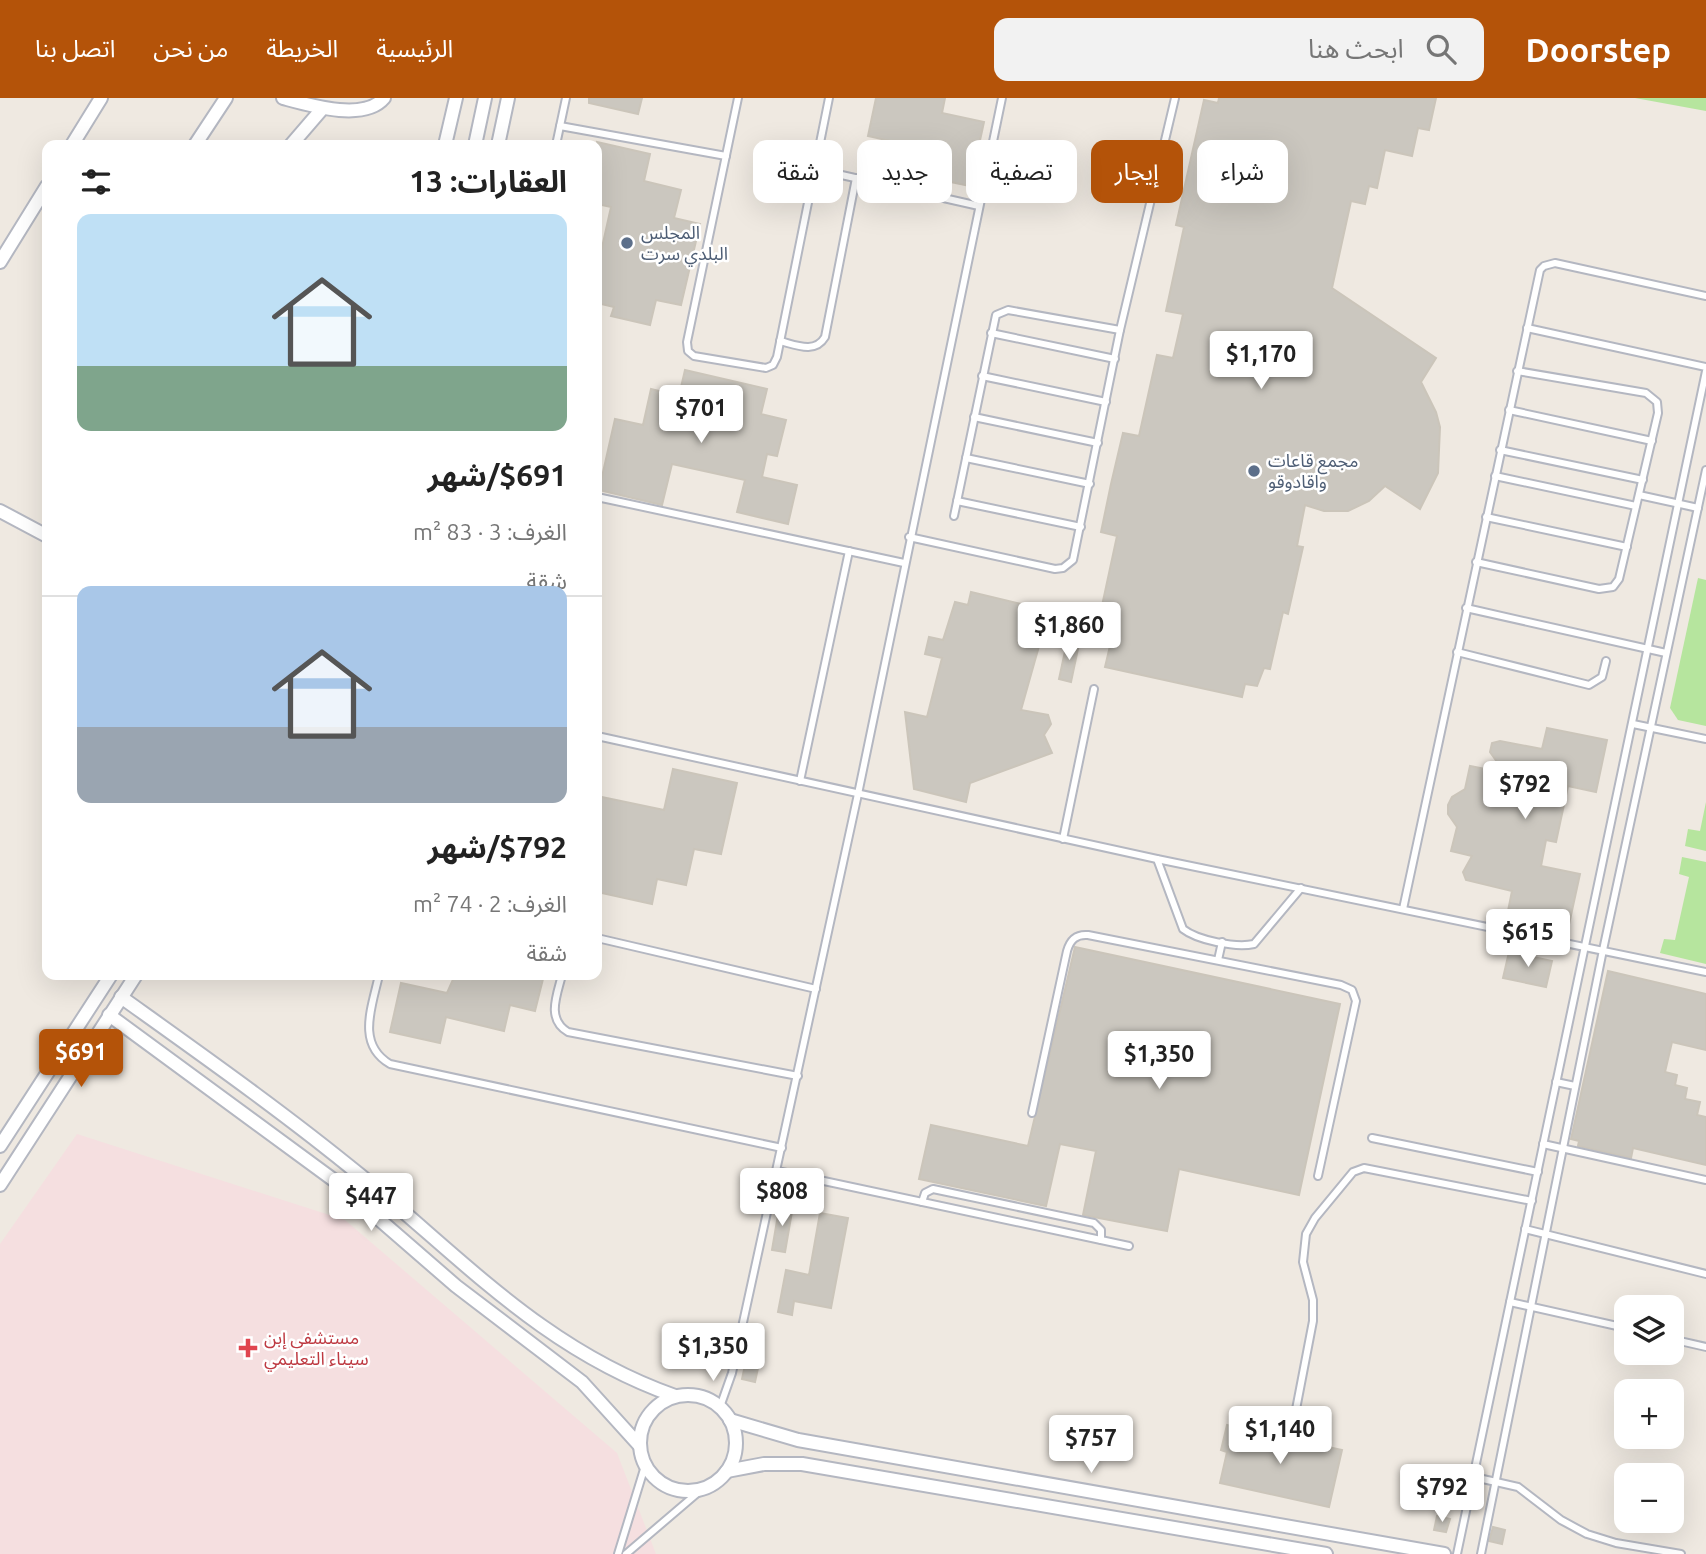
<!DOCTYPE html>
<html lang="ar">
<head>
<meta charset="utf-8">
<style>
  body { margin:0; font-family:Ubuntu,"Noto Sans Arabic",sans-serif; background:#f2f2f2; color:#222; direction:rtl; height:100vh; display:flex; flex-direction:column; font-size:26px; white-space:nowrap }
  * { box-sizing:border-box; margin:0 }
  p { font-size:23px; color:#767676 }
  .icon { flex:none; width:38px; height:38px; fill:none; stroke:currentColor; stroke-width:2; stroke-linecap:round; stroke-linejoin:round }
  .map { position:relative; flex:1; overflow:hidden; direction:ltr }
  .sheet { position:absolute; left:42px; top:42px; width:560px; height:840px; display:flex; flex-direction:column; background:#fff; border-radius:14px; box-shadow:0 7px 28px #0002; direction:rtl }
  .sheet>* { flex:none }
  .banner { position:absolute; left:623px; top:42px; width:665px; height:63px; direction:rtl; display:flex; gap:14px }
  .buttons { position:absolute; left:1614px; top:1197px; display:grid; gap:14px }
  .buttons a { display:grid; place-items:center; width:70px; height:70px; border-radius:14px; background:#fff; box-shadow:0 7px 28px #0002; font-size:35px }
  .price { position:absolute; translate:-50% -60px; padding:0 16px; border-radius:7px; background:#fff; color:#222; font-size:23px; line-height:46px; filter:drop-shadow(0 2px 4px #0008) }
  .price::after { content:''; position:absolute; left:50%; top:42px; width:21px; height:16px; margin-left:-10px; background:inherit; clip-path:polygon(0 0,100% 0,50% 100%) }
  .price.active { background:#b45309; color:#fff }
  ul { padding:0; list-style:none }
  li { display:grid; align-content:center; gap:14px; height:371px; padding:0 35px }
  li+li { border-top:2px solid #e0e0e0 }
  li span { display:grid; place-items:center; height:217px; border-radius:14px; color:#555 }
  li>.icon { margin-inline-start:auto }
  span .icon { width:126px; height:126px; fill:#fffc; stroke-width:1 }
  li b { font-size:30px }
  h2 { display:flex; justify-content:space-between; align-items:center; height:84px; padding:0 35px; font-size:30px }
  .chip { padding:0 24px; border-radius:14px; background:#fff; box-shadow:0 7px 28px #0002; font-size:24px; line-height:63px }
  .chip.active { background:#b45309; color:#fff }
  header { display:flex; align-items:center; gap:42px; box-sizing:border-box; height:98px; padding:0 35px; background:#b45309; color:#fff }
  header strong { font-size:33px }
  nav { display:flex; gap:38px; margin-inline-start:auto; font-size:24px }
  .search { width:490px; height:63px; background:#f2f2f2; display:flex; align-items:center; gap:18px; box-sizing:border-box; padding:0 24px; border-radius:14px; color:#767676; font-size:26px }
  .map>svg:first-child { display:block }
  .medical { fill:#f5dfe0 }
  .green { fill:#b6e59e }
  .building { fill:#cbc7bf; stroke:#cbc5ba; stroke-width:2 }
  .lines { fill:none; stroke-linecap:round; stroke-linejoin:round }
  .lane-casing { stroke:#b4b7c1; stroke-width:10 }
  .street-casing { stroke:#b4b7c1; stroke-width:16 }
  .lane { stroke:#fff; stroke-width:6 }
  .street { stroke:#fff; stroke-width:12 }
  .service-dot { fill:#5c6f8a; stroke:#fff; stroke-width:2.5 }
  .health-dot { fill:#e0444e; stroke:#fff; stroke-width:2.5 }
  .labels { text-anchor:middle; stroke-width:5; stroke-linejoin:round; paint-order:stroke }
  .service-label { font-size:18px; fill:#4e5e75; stroke:#fff; text-anchor:start }
  .health-label { font-size:18px; fill:#be3a42; stroke:#fff; text-anchor:start }
</style>
</head>
<body>
<header>
<strong>Doorstep</strong>
<div class="search"><svg class="icon" aria-label="search" viewBox="0 0 24 24"><circle cx="10" cy="10" r="6"/><path d="M15 15l6 6"/></svg>ابحث هنا</div>
<nav><a>الرئيسية</a><a>الخريطة</a><a>من نحن</a><a>اتصل بنا</a></nav>
</header>
<div class="map">
<svg width="1706" height="1456" viewBox="0 0 1706 1456">
  <rect width="100%" height="100%" fill="#efe9e1"/>
  <!-- medical -->
  <path class="medical" d="M77,1036L345,1122L617,1355L656,1456H0V1146Z"/>
  <!-- green -->
  <g class="green">
    <path d="M1635,0H1706V13Z"/>
    <path d="M1698,480L1706,482V628L1678,622L1670,610Z"/>
    <path d="M1706,704V753L1685,748L1688,731L1700,733Z"/>
    <path d="M1682,759L1706,764V866L1660,855L1664,841L1675,842L1689,779L1679,776Z"/>
  </g>
  <!-- building -->
  <g class="building">
    <path d="M589,0H642L638,16L589,5Z"/>
    <path d="M876,0H945L942,15L984,24L970,88L898,73L904,46L868,38Z"/>
    <path d="M1219,0H1436L1429,32L1418,30L1412,58L1385,52L1377,90L1369,88L1365,106L1351,103L1332,190L1436,260L1421,284L1436,314L1440,329L1438,375L1420,411L1385,388L1369,403L1348,413H1324L1305,407L1297,448L1303,449L1288,516L1283,514L1270,571L1264,570L1257,588L1245,586L1242,599L1105,569L1110,548L1094,545L1117,438L1101,434L1111,386L1123,335L1139,338L1157,257L1173,260L1183,216L1166,213L1184,129L1176,127L1204,2L1218,5Z"/>
    <path d="M597,44L650,56L644,83L681,92L674,120L700,126L681,207L656,202L650,227L611,218L614,209L597,205V172L611,109L597,106Z"/>
    <path d="M685,272L767,291L761,316L786,322L777,358L767,356L762,379L797,387L788,426L737,414L745,382L672,366L662,407L599,392L615,321L643,327L651,291L679,298Z"/>
    <path d="M971,494L1038,510L1035,523L1041,524L1039,533L1043,534L1021,612L1048,617L1051,626L1044,637L1052,655L970,685L966,704L914,691L905,614L927,619L942,560L925,556L929,539L943,542L955,504L968,507Z"/>
    <path d="M1067,544L1079,546L1071,584L1059,581Z"/>
    <path d="M1547,630L1607,642L1596,694L1568,688L1556,744L1546,742L1541,768L1580,776L1568,831L1507,818L1512,793L1466,782L1463,774L1472,758L1451,753L1457,729L1448,716V707L1452,699L1465,691L1470,668L1505,675L1490,654L1492,645L1500,643L1542,651Z"/>
    <path d="M673,671L737,685L721,756L694,751L686,787L657,781L652,806L597,794V698L664,712Z"/>
    <path d="M1075,849L1340,906L1299,1097L1179,1071L1167,1133L1083,1117L1096,1053L1060,1046L1046,1108L919,1081L931,1027L1028,1048Z"/>
    <path d="M1509,854L1552,863L1546,889L1503,880Z"/>
    <path d="M1608,873L1706,896V952L1672,944L1665,974L1677,977L1675,987L1687,990L1685,1001L1700,1004L1697,1017L1706,1019V1067L1633,1050L1631,1060L1578,1048L1579,1043L1571,1041Z"/>
    <path d="M455,877H544L535,913L510,907L504,933L446,919L440,945L390,934L401,885L447,895Z"/>
    <path d="M780,1105L793,1108L785,1154L772,1152Z"/>
    <path d="M820,1115L848,1120L831,1210L794,1203L792,1217L778,1214L786,1172L809,1177Z"/>
    <path d="M745,1267L758,1270L755,1284L742,1281Z"/>
    <path d="M1227,1327L1342,1352L1329,1409L1220,1385L1227,1354L1221,1352Z"/>
    <path d="M1437,1418L1450,1421L1446,1434L1434,1432Z"/>
    <path d="M1493,1429L1505,1432L1502,1446L1489,1443Z"/>
  </g>
  <g class="lines">
    <!-- lane casing -->
    <g class="lane-casing">
      <g id="lane">
        <path d="M738,0L687,244L688,253L694,258L766,270L773,267L777,259L829,0"/>
        <path d="M560,28L726,58"/>
        <path d="M556,47L566,0"/>
        <path d="M815,71L979,108"/>
        <path d="M1527,230L1706,269"/>
        <path d="M991,235L1115,261"/>
        <path d="M780,243C796,247 815,256 825,239L856,80"/>
        <path d="M982,278L1106,304"/>
        <path d="M1509,312L1652,343"/>
        <path d="M974,319L1098,345"/>
        <path d="M1500,352L1643,382"/>
        <path d="M966,360L1090,386"/>
        <path d="M1495,378L1636,408"/>
        <path d="M1639,397L1698,410"/>
        <path d="M597,399L904,465"/>
        <path d="M957,403L1081,429"/>
        <path d="M954,418L996,217L1008,212L1120,232"/>
        <path d="M1486,419L1627,449"/>
        <path d="M909,439L1055,471L1063,470L1073,462L1120,232L1175,0"/>
        <path d="M1476,464L1599,491L1613,489L1619,481L1658,315L1657,304L1646,295L1517,273"/>
        <path d="M1466,510L1666,555"/>
        <path d="M1457,554L1589,587L1602,579L1606,563"/>
        <path d="M1633,626L1706,641"/>
        <path d="M597,638L1157,761L1706,874"/>
        <path d="M800,683L849,453"/>
        <path d="M1063,741L1094,591"/>
        <path d="M1157,761L1183,831C1197,842 1235,850 1254,846L1301,790"/>
        <path d="M1403,811L1540,172L1544,168L1555,165L1706,198"/>
        <path d="M597,840L816,891"/>
        <path d="M1218,862L1222,844"/>
        <path d="M379,877C372,909 356,946 390,966L782,1050"/>
        <path d="M562,877C557,897 546,921 568,934L798,978"/>
        <path d="M1556,984L1575,988"/>
        <path d="M1032,1015L1067,853C1070,842 1076,836 1088,837L1341,887L1352,892L1356,903L1318,1078"/>
        <path d="M1372,1040L1538,1074"/>
        <path d="M1543,1046L1706,1082"/>
        <path d="M777,1073L1129,1148"/>
        <path d="M922,1104L925,1095L933,1091L1094,1125L1101,1132V1142"/>
        <path d="M1525,1131L1706,1176"/>
        <path d="M1510,1204L1626,1230"/>
        <path d="M1671,1241L1706,1249"/>
        <path d="M720,1309L732,1275L858,696L1002,0"/>
        <path d="M1293,1327L1313,1223V1202L1303,1164L1306,1136L1315,1120L1353,1074L1364,1070L1532,1103"/>
        <path d="M1474,1379L1518,1389L1561,1422L1587,1436L1616,1445L1681,1456"/>
        <path d="M618,1456L645,1368"/>
        <path d="M626,1456L701,1392"/>
        <path d="M1457,1456L1706,273"/>
        <path d="M1481,1456L1603,852L1706,372"/>
      </g>
    </g>
    <!-- street casing -->
    <g class="street-casing">
      <g id="street">
        <path d="M283,0C309,7 364,24 384,0"/>
        <path d="M72,47L101,0"/>
        <path d="M195,47L226,0"/>
        <path d="M291,47L322,11"/>
        <path d="M445,47L456,0"/>
        <path d="M475,47L485,0"/>
        <path d="M498,47L508,0"/>
        <path d="M0,164L47,88"/>
        <path d="M0,413L47,438"/>
        <path d="M121,899C202,957 283,1014 360,1077C464,1162 544,1252 675,1298"/>
        <path d="M109,917L335,1083L456,1188L582,1284L639,1347"/>
        <path d="M0,1048L111,877"/>
        <path d="M0,1087L136,877"/>
        <circle cx="688" cy="1345" r="48"/>
        <path d="M730,1322L798,1342L1444,1456"/>
        <path d="M727,1373L764,1366H802L1326,1456"/>
      </g>
    </g>
    <!-- lane -->
    <use href="#lane" class="lane"/>
    <!-- street -->
    <use href="#street" class="street"/>
  </g>
  <!-- markers -->
  <g class="service-dot">
    <circle cx="627" cy="145" r="7"/>
    <circle cx="1254" cy="373" r="7"/>
  </g>
  <path class="health-dot" d="M244.5 1239.5h7v7h7v7h-7v7h-7v-7h-7v-7h7z"/>
  <g class="labels">
    <!-- service labels -->
    <g class="service-label">
      <text x="641" y="141">المجلس<tspan x="641" dy="21">البلدي سرت</tspan></text>
      <text x="1268" y="369">مجمع قاعات<tspan x="1268" dy="21">واقادوقو</tspan></text>
    </g>
    <!-- health labels -->
    <g class="health-label">
      <text x="264" y="1246">مستشفى إبن<tspan x="264" dy="21">سيناء التعليمي</tspan></text>
    </g>
  </g>
</svg>
<div class="buttons">
<a><svg class="icon" aria-label="layers" viewBox="0 0 24 24"><path d="M12 4l9 5-9 5-9-5zM3 14l9 5 9-5"/></svg></a>
<a>+</a>
<a>−</a>
</div>
<b class="price" style="left:1261px;top:293px">$1,170</b>
<b class="price" style="left:701px;top:347px">$701</b>
<b class="price" style="left:1069px;top:564px">$1,860</b>
<b class="price" style="left:1525px;top:723px">$792</b>
<b class="price" style="left:1528px;top:871px">$615</b>
<b class="price active" style="left:81px;top:991px">$691</b>
<b class="price" style="left:1159px;top:993px">$1,350</b>
<b class="price" style="left:782px;top:1130px">$808</b>
<b class="price" style="left:371px;top:1135px">$447</b>
<b class="price" style="left:713px;top:1285px">$1,350</b>
<b class="price" style="left:1280px;top:1368px">$1,140</b>
<b class="price" style="left:1091px;top:1377px">$757</b>
<b class="price" style="left:1442px;top:1426px">$792</b>
<div class="banner">
<a class="chip">شراء</a>
<a class="chip active">إيجار</a>
<a class="chip">تصفية</a>
<a class="chip">جديد</a>
<a class="chip">شقة</a>
</div>
<section class="sheet">
<h2>العقارات: 13<svg class="icon" aria-label="filters" viewBox="0 0 24 24"><path d="M4 7h16M4 17h16"/><circle cx="9" cy="7" r="2"/><circle cx="15" cy="17" r="2"/></svg></h2>
<ul>
<li><span style="background:linear-gradient(#bfe0f5 70%,#7fa58c 0)"><svg class="icon" aria-label="home" viewBox="0 0 24 24"><path d="M3 11l9-7 9 7M6 9v11h12V9"/></svg></span><div><b>$691/شهر</b><p>الغرف: 3 · 83 m²</p><p>شقة</p></div></li>
<li><span style="background:linear-gradient(#a9c7e8 65%,#9aa5b1 0)"><svg class="icon" aria-label="home" viewBox="0 0 24 24"><path d="M3 11l9-7 9 7M6 9v11h12V9"/></svg></span><div><b>$792/شهر</b><p>الغرف: 2 · 74 m²</p><p>شقة</p></div></li>
</ul>
</section>
</div>
</body>
</html>
